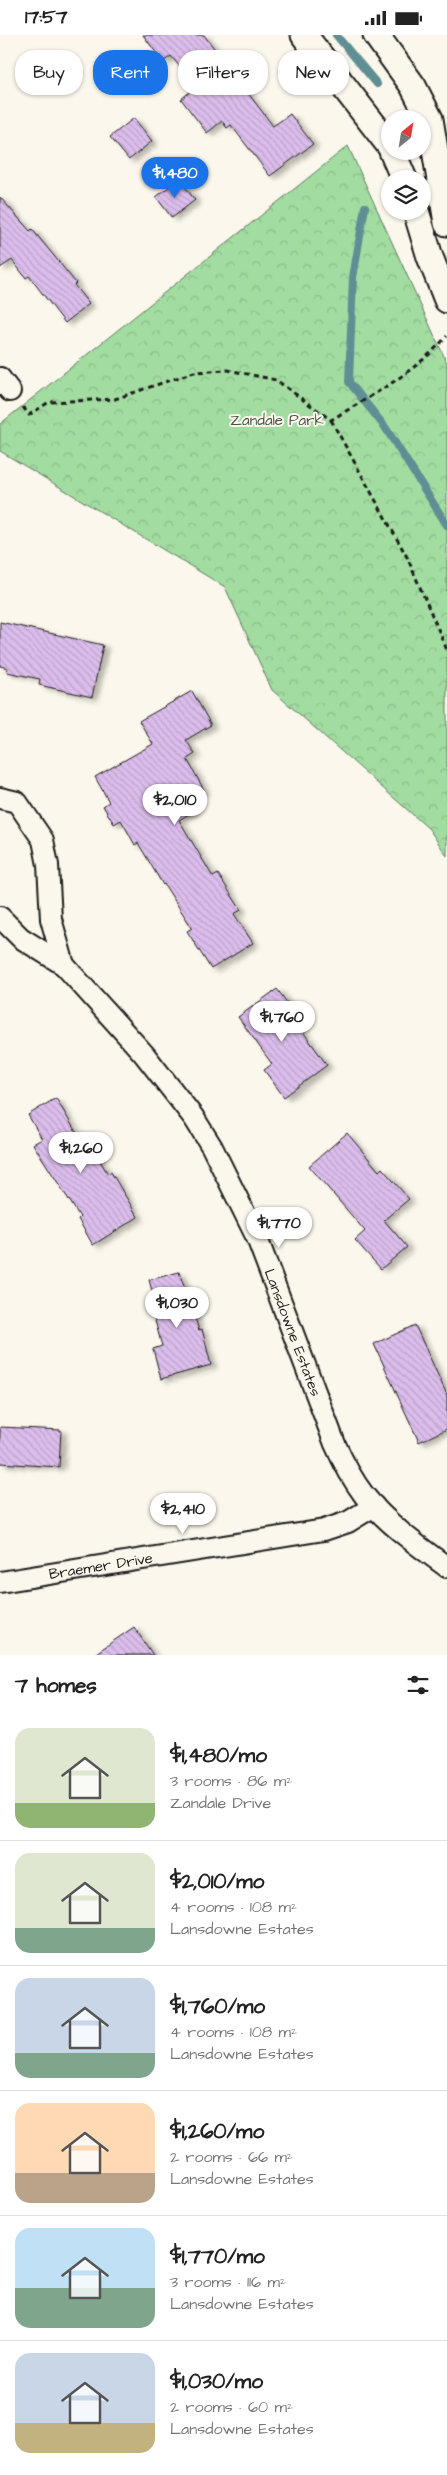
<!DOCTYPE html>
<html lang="en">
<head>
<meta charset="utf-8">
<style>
  body { margin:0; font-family:"Architects Daughter",sans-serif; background:#f6f6f6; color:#222; height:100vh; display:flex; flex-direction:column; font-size:19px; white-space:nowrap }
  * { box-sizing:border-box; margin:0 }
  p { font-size:16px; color:#767676 }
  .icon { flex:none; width:28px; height:28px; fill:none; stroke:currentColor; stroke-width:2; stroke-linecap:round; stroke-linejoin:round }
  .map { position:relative; height:1620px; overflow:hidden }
  .side { display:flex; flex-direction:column; background:#fff; flex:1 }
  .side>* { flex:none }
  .top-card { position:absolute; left:15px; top:15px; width:418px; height:45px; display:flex; gap:10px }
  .needle { width:32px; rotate:30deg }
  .fabs { position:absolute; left:381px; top:75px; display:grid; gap:10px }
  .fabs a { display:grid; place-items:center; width:50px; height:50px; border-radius:50%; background:#fff; box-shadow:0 1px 4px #0004; font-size:25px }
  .price { position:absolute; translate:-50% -42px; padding:0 11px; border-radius:18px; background:#fff; color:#222; font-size:16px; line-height:32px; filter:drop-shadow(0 1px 2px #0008) }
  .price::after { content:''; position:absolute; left:50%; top:30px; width:15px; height:11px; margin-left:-8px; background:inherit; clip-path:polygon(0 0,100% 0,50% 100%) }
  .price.current { background:#1a73e8; color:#fff }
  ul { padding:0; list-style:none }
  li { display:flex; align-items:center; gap:15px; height:125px; padding:0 15px }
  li+li { border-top:1px solid #e0e0e0 }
  li span { display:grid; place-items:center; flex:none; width:140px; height:100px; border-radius:15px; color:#555 }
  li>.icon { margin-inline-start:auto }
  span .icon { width:60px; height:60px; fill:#fffc; stroke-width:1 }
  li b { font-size:21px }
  h2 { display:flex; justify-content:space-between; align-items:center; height:60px; padding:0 15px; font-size:21px }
  .chip { padding:0 18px; border-radius:20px; background:#fff; box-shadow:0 1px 4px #0004; font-size:18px; line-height:45px }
  .chip.current { background:#1a73e8; color:#fff }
  .status { display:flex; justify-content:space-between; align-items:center; height:35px; padding:0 25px; background:#fff; direction:ltr }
  .status svg { height:14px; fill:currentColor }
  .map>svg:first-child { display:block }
  .forest { fill:url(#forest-crowns); stroke:#5f7c5e }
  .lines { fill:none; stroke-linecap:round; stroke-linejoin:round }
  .stream { stroke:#5f8f94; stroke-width:8 }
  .building { fill:url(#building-back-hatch); stroke:#1c1c1c; filter:url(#shadow) }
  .minor-casing { stroke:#1c1c1c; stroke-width:24 }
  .tertiary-casing { stroke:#1c1c1c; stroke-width:29 }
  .path { stroke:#1c1c1c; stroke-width:3; stroke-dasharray:5 4; stroke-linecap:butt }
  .minor { stroke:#fbf7ec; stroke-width:20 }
  .tertiary { stroke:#fbf7ec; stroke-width:25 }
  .labels { text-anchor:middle; stroke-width:4; stroke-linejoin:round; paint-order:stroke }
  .park-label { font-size:15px; fill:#445644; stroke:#fbf7ec }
  .street-label { font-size:15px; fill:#1c1c1c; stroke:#fbf7ec }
</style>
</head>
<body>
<div class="status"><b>17:57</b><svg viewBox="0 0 49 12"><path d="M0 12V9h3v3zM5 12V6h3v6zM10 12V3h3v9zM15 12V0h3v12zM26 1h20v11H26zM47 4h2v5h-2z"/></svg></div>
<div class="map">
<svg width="447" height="1620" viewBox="0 0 447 1620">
  <defs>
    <pattern id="forest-crowns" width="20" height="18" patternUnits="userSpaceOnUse" patternTransform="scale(1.25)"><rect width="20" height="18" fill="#a2dca1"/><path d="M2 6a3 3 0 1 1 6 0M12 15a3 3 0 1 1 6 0" fill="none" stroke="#8bbc8a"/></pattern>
    <pattern id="building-back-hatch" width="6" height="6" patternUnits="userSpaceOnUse" patternTransform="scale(1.25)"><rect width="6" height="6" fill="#dbbdeb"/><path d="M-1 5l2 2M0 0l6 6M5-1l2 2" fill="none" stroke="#bba2c9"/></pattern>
    <filter id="shadow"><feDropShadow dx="5.5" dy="3" stdDeviation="2.5" flood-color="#0004"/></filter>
  </defs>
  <rect width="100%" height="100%" fill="#fbf7ec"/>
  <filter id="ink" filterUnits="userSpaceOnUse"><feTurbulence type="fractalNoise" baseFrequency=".02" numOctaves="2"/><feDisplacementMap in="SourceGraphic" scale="10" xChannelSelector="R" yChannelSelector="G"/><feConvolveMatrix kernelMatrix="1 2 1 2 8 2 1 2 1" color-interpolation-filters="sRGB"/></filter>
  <g filter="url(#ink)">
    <!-- forest -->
    <path class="forest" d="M348,111L447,328V821L429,794L272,655L225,552L0,416V389Z"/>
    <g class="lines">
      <!-- stream -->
      <g class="stream">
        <path d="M336,0L377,49"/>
        <path d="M365,172L353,242L349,347L385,392L447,490"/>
      </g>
    </g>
    <!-- building -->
    <g class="building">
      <path d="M143,0H204L273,91L290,79L313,109L270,141L231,90L227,93L222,86L207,98L181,64L196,52L171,21L163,27Z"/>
      <path d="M134,83L152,106L129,125L110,102Z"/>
      <path d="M179,144L195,165L172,183L156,162Z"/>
      <path d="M0,162L30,196L32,194L76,248L74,250L89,269L65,288L29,241L26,243L12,225L0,233Z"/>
      <path d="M0,587L103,610L92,662L39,650L40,644L7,637L8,633L0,631Z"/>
      <path d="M192,656L211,690L186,705L195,719L187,724L204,755L187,765L194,776L179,785L213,842L218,839L241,875L234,879L253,908L211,934L187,896L192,893L164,849L163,850L138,808L135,810L121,785L114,789L103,771L109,767L95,742L153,709L139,686Z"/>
      <path d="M277,954L296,980L293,983L327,1030L284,1062L264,1035L272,1029L238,982Z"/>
      <path d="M56,1063L80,1104L85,1101L108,1139L111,1137L138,1182L93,1210L78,1184L80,1182L33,1109L42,1104L28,1080Z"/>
      <path d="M347,1098L379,1136L382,1133L409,1164L384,1185L407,1212L381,1234L355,1205L365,1196L309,1131Z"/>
      <path d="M179,1237L199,1295L202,1294L211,1330L161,1344L153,1314L162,1311L152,1275L157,1274L149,1245Z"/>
      <path d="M415,1290L447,1360V1394L419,1407L374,1309Z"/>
      <path d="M0,1392L61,1395L59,1432L0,1428Z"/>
      <path d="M134,1592L153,1620H93Z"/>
    </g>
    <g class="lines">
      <!-- minor casing -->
      <g class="minor-casing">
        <g id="minor">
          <path d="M0,343L10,356"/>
          <path d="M0,763L17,767L43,805L48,830L51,884L64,930"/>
          <path id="s1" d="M0,882L21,903L64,930L144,1019L194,1083L212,1112L257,1203L335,1409C343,1427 352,1444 364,1460C386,1488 418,1511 447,1532"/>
          <path id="s2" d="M0,1547L324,1495L348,1487L374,1471"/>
        </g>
      </g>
      <!-- tertiary casing -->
      <g class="tertiary-casing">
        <g id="tertiary">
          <path d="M304,0L390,111"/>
          <path d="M376,0L413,51L430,84L447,188"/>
          <path d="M392,116L404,144"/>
          <path d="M416,176L430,222L447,265"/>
        </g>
      </g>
      <!-- path -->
      <g class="path">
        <path d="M23,372L29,380L49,367L115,364L194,337L228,335L276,345L331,385C372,360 415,338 447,301"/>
        <path d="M331,385L407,522L447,615"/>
      </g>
      <!-- minor -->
      <use href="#minor" class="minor"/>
      <!-- tertiary -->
      <use href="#tertiary" class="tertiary"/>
    </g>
  </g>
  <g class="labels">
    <!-- park labels -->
    <g class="park-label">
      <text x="277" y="390">Zandale Park</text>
    </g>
    <!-- street labels -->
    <g class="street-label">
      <text dy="5" stroke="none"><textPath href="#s1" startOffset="518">Lansdowne Estates</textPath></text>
      <text dy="5" stroke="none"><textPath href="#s2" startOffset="102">Braemer Drive</textPath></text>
    </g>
  </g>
</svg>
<div class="fabs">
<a><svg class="needle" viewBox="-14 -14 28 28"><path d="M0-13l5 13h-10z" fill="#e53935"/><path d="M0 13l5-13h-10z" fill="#767676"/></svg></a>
<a><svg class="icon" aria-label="layers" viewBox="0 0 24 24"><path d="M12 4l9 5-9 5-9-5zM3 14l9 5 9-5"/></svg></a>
</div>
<b class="price current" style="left:175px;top:164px">$1,480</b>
<b class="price" style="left:175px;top:791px">$2,010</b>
<b class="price" style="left:282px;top:1008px">$1,760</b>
<b class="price" style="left:81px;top:1139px">$1,260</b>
<b class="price" style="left:279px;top:1214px">$1,770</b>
<b class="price" style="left:177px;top:1294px">$1,030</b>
<b class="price" style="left:183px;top:1500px">$2,410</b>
<div class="top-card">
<a class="chip">Buy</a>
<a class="chip current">Rent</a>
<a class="chip">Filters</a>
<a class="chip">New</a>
</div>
</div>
<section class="side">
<h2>7 homes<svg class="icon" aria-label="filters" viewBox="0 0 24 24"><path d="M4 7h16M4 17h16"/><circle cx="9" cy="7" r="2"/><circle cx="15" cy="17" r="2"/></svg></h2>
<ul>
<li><span style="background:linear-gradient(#dfe7d0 75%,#8fb573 0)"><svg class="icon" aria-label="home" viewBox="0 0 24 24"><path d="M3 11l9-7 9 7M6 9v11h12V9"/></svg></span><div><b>$1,480/mo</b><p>3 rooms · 86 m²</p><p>Zandale Drive</p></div></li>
<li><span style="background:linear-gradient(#dfe7d0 75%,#7fa58c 0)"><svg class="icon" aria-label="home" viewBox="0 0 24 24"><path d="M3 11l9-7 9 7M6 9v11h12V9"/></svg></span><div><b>$2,010/mo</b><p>4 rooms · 108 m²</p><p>Lansdowne Estates</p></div></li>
<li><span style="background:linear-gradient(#c9d6e8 75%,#7fa58c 0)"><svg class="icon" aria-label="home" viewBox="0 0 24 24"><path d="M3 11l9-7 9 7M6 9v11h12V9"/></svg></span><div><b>$1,760/mo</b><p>4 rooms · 108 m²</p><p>Lansdowne Estates</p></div></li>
<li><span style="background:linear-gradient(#ffd9b3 70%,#b9a48a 0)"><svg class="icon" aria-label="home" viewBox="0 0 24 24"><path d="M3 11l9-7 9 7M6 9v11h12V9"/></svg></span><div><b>$1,260/mo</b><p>2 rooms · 66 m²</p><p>Lansdowne Estates</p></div></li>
<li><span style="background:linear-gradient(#bfe0f5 60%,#7fa58c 0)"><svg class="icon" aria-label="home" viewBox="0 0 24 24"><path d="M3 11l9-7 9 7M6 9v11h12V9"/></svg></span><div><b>$1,770/mo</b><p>3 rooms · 116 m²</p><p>Lansdowne Estates</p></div></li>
<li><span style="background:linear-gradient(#c9d6e8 70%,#c2b280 0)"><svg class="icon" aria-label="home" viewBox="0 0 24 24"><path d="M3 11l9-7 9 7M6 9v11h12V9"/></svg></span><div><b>$1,030/mo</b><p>2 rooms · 60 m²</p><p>Lansdowne Estates</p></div></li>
</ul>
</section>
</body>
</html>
